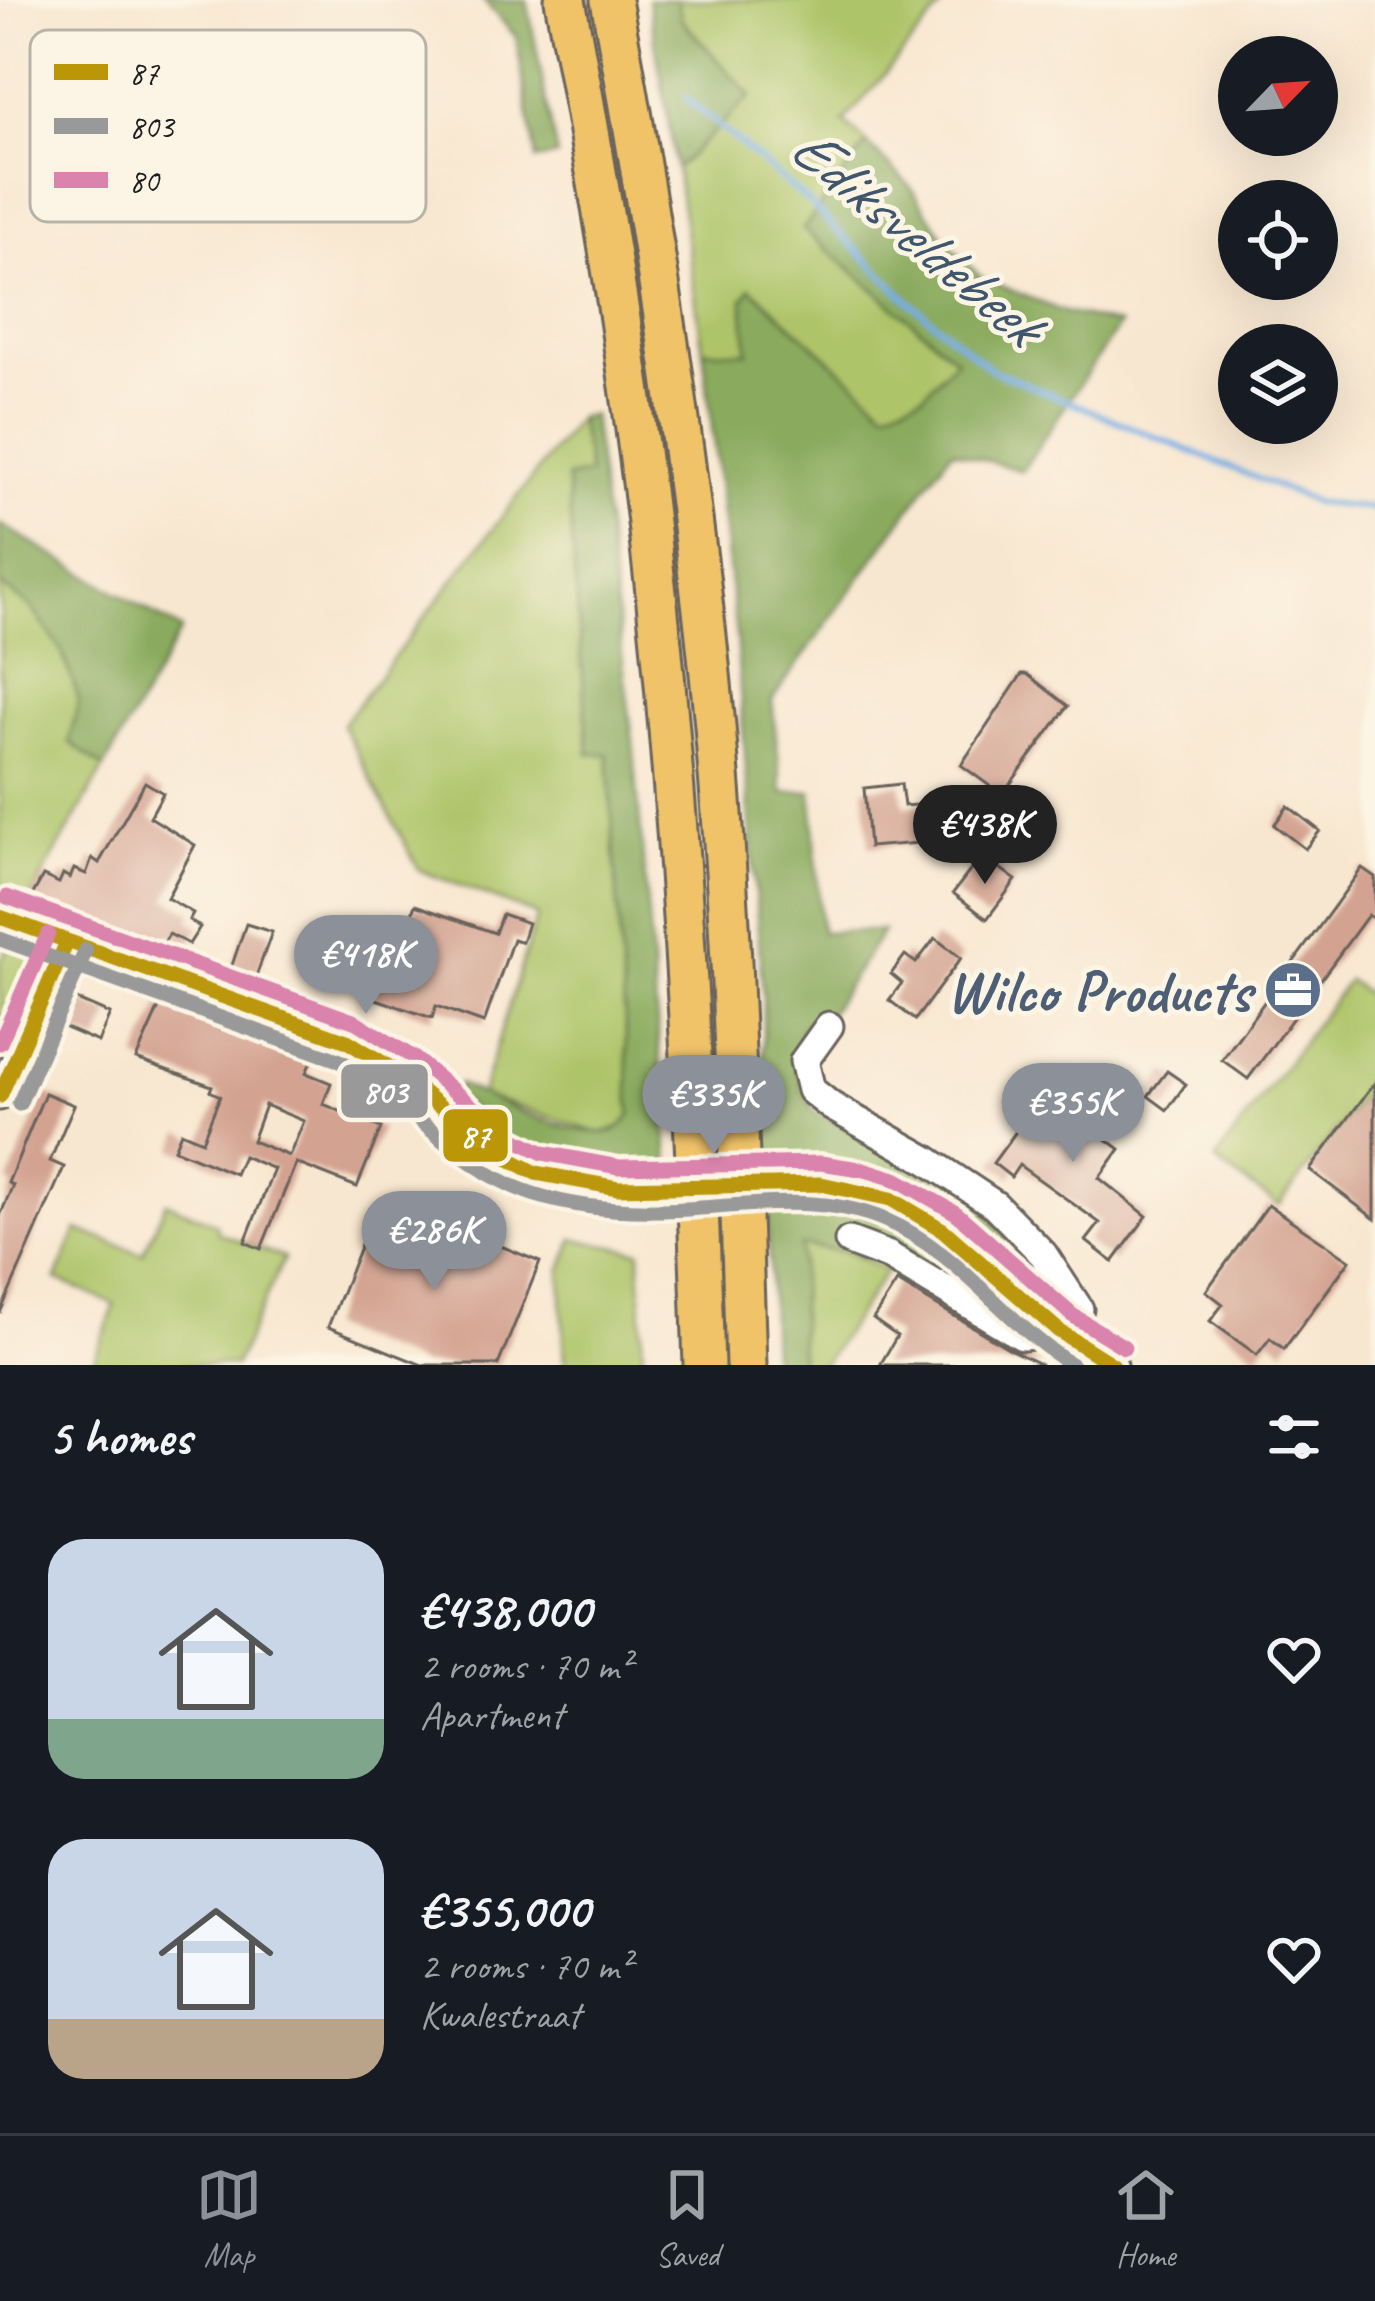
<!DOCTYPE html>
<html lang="en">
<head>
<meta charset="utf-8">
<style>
  body { margin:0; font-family:Caveat,sans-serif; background:#242831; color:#f1f3f6; height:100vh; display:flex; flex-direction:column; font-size:45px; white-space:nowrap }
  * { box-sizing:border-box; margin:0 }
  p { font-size:39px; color:#9ea1a6 }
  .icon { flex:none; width:66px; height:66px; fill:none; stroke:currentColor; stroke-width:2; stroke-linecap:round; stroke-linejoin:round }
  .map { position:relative; height:1365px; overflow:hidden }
  .details { display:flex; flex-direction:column; background:#171b24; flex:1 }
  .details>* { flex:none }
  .needle { width:78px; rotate:65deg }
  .fabs { position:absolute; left:1218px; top:36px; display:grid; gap:24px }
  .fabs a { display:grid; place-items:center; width:120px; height:120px; border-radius:50%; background:#171b24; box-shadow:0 12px 48px #0002; font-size:60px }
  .price { position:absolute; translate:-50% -102px; padding:0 27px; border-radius:42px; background:#8c9099; color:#fff; font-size:39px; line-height:78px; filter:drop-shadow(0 3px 6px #0008) }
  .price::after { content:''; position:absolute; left:50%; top:72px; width:36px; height:27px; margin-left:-18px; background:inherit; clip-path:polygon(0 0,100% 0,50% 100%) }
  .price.current { background:#222; color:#fff }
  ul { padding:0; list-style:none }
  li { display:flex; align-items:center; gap:36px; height:300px; padding:0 48px }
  li span { display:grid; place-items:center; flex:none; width:336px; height:240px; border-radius:36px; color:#555 }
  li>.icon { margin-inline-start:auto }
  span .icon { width:144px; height:144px; fill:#fffc; stroke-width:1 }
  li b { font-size:51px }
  h2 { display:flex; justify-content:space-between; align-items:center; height:144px; padding:0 48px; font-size:51px }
  .tab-bar { display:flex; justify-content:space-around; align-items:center; height:168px; border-top:3px solid #363941; background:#171b24; font-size:33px; color:#9ea1a6 }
  .tab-bar a { display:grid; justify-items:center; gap:6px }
  .tab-bar .current { color:#8c9099 }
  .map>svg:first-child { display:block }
  .green { fill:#aec469; stroke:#657042; stroke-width:3 }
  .forest { fill:#8aaa5d; stroke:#53633c; stroke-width:3 }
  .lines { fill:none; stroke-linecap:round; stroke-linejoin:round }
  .stream { stroke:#76aee5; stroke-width:6 }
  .building { fill:#d3a291; fill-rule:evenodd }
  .minor-casing { stroke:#69635b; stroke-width:33 }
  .highway-casing { stroke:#69635b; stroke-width:45 }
  .minor { stroke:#fff; stroke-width:27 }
  .highway { stroke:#f0c369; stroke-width:39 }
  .minor-bridge-casing { stroke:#69635b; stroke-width:33; stroke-linecap:butt }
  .minor-bridge { stroke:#fff; stroke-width:27 }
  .bus-1-casing { stroke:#fcf5e5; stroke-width:24 }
  .bus-2-casing { stroke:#fcf5e5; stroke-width:24 }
  .bus-3-casing { stroke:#fcf5e5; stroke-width:24 }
  .bus-1 { stroke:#bb9708; stroke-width:15 }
  .bus-2 { stroke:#999; stroke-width:15 }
  .bus-3 { stroke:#da83ac; stroke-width:15 }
  .labels { text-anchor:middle; stroke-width:10; stroke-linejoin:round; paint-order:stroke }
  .service-label { font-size:60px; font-weight:bold; fill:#4e5e75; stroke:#fcf5e5; text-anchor:end }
  .water-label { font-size:63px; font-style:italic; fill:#40566c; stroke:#fcf5e5 }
  .key { fill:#fcf5e5; stroke:#b9b4a9; stroke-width:3 }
  .key-label { font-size:33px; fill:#1c1c1c }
  .line-badge { stroke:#fcf5e5; stroke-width:4.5 }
  .badge-label { font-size:33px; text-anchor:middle; font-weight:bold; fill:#fff }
</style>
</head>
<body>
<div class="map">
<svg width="1375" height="1365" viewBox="0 0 1375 1365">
  <rect width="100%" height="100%" fill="#fcf5e5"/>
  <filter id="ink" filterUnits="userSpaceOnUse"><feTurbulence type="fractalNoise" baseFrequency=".00833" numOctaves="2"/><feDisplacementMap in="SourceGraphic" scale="24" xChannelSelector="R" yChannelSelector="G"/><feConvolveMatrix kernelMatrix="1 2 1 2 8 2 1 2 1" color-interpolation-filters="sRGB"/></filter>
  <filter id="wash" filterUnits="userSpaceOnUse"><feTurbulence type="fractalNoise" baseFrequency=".004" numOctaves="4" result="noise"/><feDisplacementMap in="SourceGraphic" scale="48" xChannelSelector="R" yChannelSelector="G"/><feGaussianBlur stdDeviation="2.7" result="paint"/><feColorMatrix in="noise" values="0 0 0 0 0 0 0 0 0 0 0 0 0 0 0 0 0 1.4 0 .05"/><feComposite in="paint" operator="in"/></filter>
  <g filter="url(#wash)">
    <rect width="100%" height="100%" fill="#f8e7d0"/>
    <!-- green -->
    <g class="green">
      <path d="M677,0H948L844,122L867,143L804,229L956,358L923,395L886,410L751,288L743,300L748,353L703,350L676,169L750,96L682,20Z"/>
      <path d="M578,418L590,475L567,479L589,754L608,753L631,1115L620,1128L599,1133L481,1095L537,915L419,870L342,725Z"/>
      <path d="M0,585L32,608L61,650L79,699L70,742L104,768L27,903L0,892Z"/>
      <path d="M10,940L37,954L0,1041V963Z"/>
      <path d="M1348,980L1375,1000V1079L1279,1206L1215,1161Z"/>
      <path d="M166,1202L216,1224L217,1232L284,1258L235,1365H92L115,1305L56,1279L77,1230L143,1254Z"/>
      <path d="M574,1239L640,1251L643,1365H565L561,1271Z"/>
      <path d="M800,1246L841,1249L887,1270L823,1365H800Z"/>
    </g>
    <!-- forest -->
    <g class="forest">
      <path d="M483,0H527L557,156L536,160L516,37Z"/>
      <path d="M648,0H677L682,21L751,96L676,169Z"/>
      <path d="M867,143L910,186L947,242L982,278L1064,312L1119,325L1022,471L952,450L772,700L782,793L812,791L821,932L883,931L829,1013L802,1028L795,1059L803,1091L815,1112L841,1123L977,1203L1011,1237L992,1247C914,1185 862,1167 763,1166V998L736,635L703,350L748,352L743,300L750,288L886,410L923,395L956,359L803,229Z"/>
      <path d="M592,415L633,741L670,1172C616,1171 561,1171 513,1142C492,1128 472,1110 453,1095L459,1084C489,1099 587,1145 618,1129C622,1127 628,1118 631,1115L608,754H589L567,478L589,474L578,418Z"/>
      <path d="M0,524L181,630L104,768L69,742L79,699L61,650L32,608L0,585Z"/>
      <path d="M842,1206C885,1217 919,1231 954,1260C903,1270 852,1250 801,1246L800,1365H772L768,1207Z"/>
    </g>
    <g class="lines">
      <!-- stream -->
      <path class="stream" d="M686,98L808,202L910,302L992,370L1317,503L1375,509"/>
    </g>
    <g id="blocks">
      <!-- building -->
      <g class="building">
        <path d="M1022,674H1027L1068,706L1002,795L961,765Z"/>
        <path d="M145,782L163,793L150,817L195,845L167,898L193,913L189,920L200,927L189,944L169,934L160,950L28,903L43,876L59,883L63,874L70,878L74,869L86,874L92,858L99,863Z"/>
        <path d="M901,784L904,806L953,802L956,840L869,847L864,788Z"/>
        <path d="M1288,806L1320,831L1305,849L1274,825Z"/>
        <path d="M982,855L1016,880L987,919L953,893Z"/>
        <path d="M1362,868L1375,877V920L1368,915L1248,1079L1222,1060Z"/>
        <path d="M415,905L495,933L502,914L528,923L522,942L513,939L484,1023L436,1006L432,1018L373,998L387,959L395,962Z"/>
        <path d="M246,924L272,932L254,982L229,974Z"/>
        <path d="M935,938L961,958L915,1020L889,1000L902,983L891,974L905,955L916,963Z"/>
        <path d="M165,994L291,1039L289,1044L314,1054L306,1073L331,1083L323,1104L381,1128L357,1187L296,1163L261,1249L245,1242L274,1169L243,1156L235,1174L174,1149L181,1132L202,1141L220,1096L210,1091L212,1086L136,1059ZM265,1105L304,1121L289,1156L252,1141Z"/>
        <path d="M75,999L110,1014L98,1042L63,1027Z"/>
        <path d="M1167,1071L1186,1084L1167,1110L1148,1096Z"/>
        <path d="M1055,1078L1093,1106L1082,1121L1120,1149L1099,1178L1147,1216L1113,1262L1086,1241L1100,1223L1019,1165L1011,1177L993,1163Z"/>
        <path d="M1375,1082V1219L1310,1170Z"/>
        <path d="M45,1093L74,1105L50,1161L64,1167L0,1313V1216L13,1185L8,1183Z"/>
        <path d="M396,1203L540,1262L498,1365H422L328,1327L368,1227L384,1233Z"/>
        <path d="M1268,1205L1350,1260L1284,1349L1270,1338L1257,1355L1210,1321L1223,1304L1206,1291Z"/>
        <path d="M897,1282L1013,1351L1042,1365H880L897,1336L873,1319Z"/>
      </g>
    </g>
  </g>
  <g filter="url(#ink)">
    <use href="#blocks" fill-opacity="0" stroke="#69635b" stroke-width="3"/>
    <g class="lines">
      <!-- minor casing -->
      <g class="minor-casing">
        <g id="minor">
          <path d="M0,917L325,1032L383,1061L486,1145L532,1172L577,1185L627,1191"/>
          <path d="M829,1026L804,1061L811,1090L831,1106L927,1160L995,1205L1043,1254L1079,1309L1060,1333L1022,1336L889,1256L849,1241"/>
          <path d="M0,1096L67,942"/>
          <path d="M802,1185L863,1190L920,1215L982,1259L1060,1333L1113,1365"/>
        </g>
      </g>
      <!-- highway casing -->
      <g class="highway-casing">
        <g id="highway">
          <path d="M565,0C602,196 635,395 656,593C683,850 695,1107 704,1365"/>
          <path d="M611,0C647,194 677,389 700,584C732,843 737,1105 746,1365"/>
        </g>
      </g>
      <!-- minor -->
      <use href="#minor" class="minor"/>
      <!-- highway -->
      <use href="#highway" class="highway"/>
      <!-- minor-bridge casing -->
      <g class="minor-bridge-casing">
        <path id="minor-bridge" d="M627,1191L802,1185"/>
      </g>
      <!-- minor-bridge -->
      <use href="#minor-bridge" class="minor-bridge"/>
      <!-- bus-1 casing -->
      <g class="bus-1-casing">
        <g id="bus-1">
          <path d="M0,917L347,1041L402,1075L494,1151L536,1173L618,1188L821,1184L891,1199L943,1230L1059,1331L1113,1365"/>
          <path d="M0,1096L67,942"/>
        </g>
      </g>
      <!-- bus-2 casing -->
      <g class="bus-2-casing">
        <g id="bus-2">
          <path d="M0,939L338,1060C408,1096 456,1170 533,1194C573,1207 616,1211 659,1210C732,1209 815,1190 885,1220C959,1251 1005,1323 1072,1365"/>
          <path d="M19,1104L86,950"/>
        </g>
      </g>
      <!-- bus-3 casing -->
      <g class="bus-3-casing">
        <g id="bus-3">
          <path d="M7,897L356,1022L414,1058L505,1134L543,1153L619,1167L821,1163L866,1170L898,1180L956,1213L1072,1315L1124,1347"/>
          <path d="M0,1043L48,934"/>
        </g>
      </g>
      <!-- bus-1 -->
      <use href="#bus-1" class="bus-1"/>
      <!-- bus-2 -->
      <use href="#bus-2" class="bus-2"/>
      <!-- bus-3 -->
      <use href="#bus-3" class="bus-3"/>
    </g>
  </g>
  <!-- icons -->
  <defs>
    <g id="office-disc" transform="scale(3)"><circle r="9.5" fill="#5c6f8a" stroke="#fcf5e5"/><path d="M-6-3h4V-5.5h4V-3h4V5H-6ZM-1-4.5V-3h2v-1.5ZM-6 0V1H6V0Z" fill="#fff"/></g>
  </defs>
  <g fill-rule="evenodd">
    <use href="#office-disc" x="1293" y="990"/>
  </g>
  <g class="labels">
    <!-- service labels -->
    <g class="service-label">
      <text x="1251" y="1011">Wilco Products</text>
    </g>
    <!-- water labels -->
    <g class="water-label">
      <text transform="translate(917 234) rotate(40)" y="22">Ediksveldebeek</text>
    </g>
  </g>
  <!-- legend -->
  <rect x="30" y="30" width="396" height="192" rx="18" class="key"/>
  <rect x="54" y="64" width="54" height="16" fill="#bb9708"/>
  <rect x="54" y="118" width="54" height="16" fill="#999"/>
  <rect x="54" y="172" width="54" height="16" fill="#da83ac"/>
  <g class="key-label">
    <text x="129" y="84">87</text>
    <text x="129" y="138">803</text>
    <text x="129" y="192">80</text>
  </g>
  <g class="line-badge">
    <rect x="339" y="1062" width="91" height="58" rx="12" fill="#999"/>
    <rect x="441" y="1107" width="69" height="57" rx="12" fill="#bb9708"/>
  </g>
  <g class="badge-label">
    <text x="385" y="1103">803</text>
    <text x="475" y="1147">87</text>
  </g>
</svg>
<div class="fabs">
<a><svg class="needle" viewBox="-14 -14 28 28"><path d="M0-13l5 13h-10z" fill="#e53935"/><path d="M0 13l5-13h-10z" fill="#9ea1a6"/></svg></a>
<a><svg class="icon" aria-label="locate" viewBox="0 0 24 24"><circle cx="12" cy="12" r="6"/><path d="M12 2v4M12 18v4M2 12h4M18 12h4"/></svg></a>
<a><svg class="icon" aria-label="layers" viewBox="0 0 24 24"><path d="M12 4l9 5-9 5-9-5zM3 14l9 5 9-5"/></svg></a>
</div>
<b class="price current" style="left:985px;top:887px">€438K</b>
<b class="price" style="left:366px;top:1017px">€418K</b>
<b class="price" style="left:714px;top:1157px">€335K</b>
<b class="price" style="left:1073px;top:1165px">€355K</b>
<b class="price" style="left:434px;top:1293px">€286K</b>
</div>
<section class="details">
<h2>5 homes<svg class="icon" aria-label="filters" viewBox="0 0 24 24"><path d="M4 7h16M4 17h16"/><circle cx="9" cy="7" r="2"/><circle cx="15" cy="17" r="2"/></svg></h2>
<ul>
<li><span style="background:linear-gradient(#c9d6e8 75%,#7fa58c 0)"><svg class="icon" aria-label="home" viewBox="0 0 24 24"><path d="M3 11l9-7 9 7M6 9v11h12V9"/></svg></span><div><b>€438,000</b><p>2 rooms · 70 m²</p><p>Apartment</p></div><svg class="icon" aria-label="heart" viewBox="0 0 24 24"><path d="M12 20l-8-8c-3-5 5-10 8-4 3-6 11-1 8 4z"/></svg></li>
<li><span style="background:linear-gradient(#c9d6e8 75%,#b9a48a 0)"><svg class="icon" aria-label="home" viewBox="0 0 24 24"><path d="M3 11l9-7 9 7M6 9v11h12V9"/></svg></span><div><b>€355,000</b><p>2 rooms · 70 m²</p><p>Kwalestraat</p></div><svg class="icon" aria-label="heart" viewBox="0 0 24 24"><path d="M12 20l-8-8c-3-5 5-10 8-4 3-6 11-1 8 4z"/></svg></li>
</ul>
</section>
<nav class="tab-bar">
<a class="current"><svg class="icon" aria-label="map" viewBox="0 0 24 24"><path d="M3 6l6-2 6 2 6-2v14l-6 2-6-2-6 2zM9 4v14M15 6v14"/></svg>Map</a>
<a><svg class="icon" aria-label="saved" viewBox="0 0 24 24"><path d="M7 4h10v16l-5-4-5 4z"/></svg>Saved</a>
<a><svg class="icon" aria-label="home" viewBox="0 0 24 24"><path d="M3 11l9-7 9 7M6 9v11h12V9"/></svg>Home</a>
</nav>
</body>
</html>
